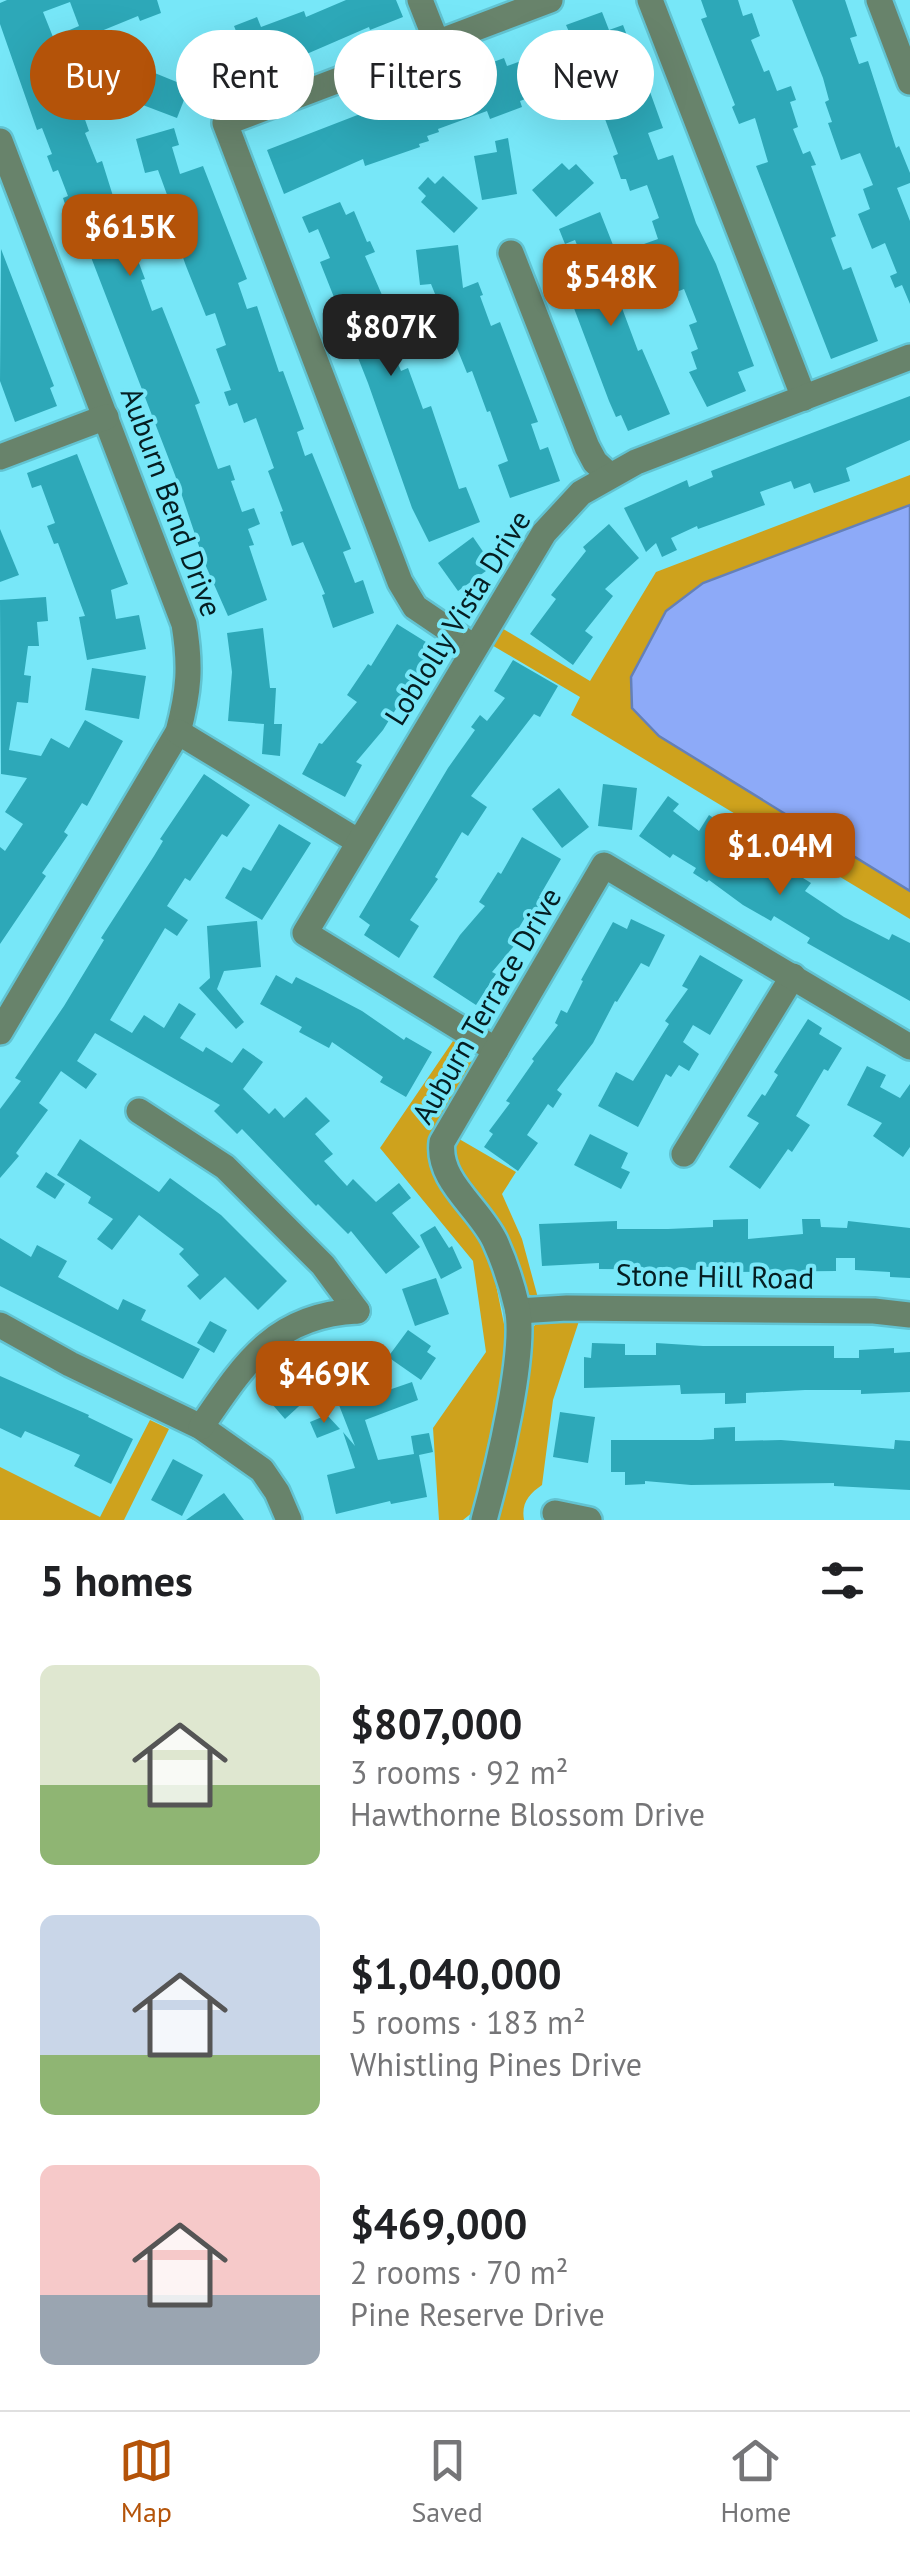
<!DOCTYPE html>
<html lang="en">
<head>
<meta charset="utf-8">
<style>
  body { margin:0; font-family:"PT Sans",sans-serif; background:#f6f6f6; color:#202124; height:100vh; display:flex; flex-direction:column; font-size:38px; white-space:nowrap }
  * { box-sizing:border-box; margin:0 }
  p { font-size:32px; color:#757577 }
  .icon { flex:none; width:55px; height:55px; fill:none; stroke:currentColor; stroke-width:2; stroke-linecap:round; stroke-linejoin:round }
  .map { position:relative; height:1520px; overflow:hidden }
  .sheet { display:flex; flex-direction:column; background:#fff; flex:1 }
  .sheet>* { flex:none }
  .hud { position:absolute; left:30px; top:30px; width:850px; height:90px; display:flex; gap:20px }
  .price { position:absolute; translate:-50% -85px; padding:0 22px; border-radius:20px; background:#b45309; color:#fff; font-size:32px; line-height:65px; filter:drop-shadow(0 2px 5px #0008) }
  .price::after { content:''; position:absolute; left:50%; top:60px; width:30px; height:22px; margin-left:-15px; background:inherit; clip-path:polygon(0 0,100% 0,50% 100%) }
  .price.active { background:#222; color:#fff }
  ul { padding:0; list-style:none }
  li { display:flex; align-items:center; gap:30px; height:250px; padding:0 40px }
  li span { display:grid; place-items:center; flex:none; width:280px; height:200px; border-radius:15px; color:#555 }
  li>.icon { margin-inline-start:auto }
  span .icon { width:120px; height:120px; fill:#fffc; stroke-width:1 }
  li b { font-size:42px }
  h2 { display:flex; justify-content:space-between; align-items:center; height:120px; padding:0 40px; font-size:42px }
  .tag { padding:0 35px; border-radius:45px; background:#fff; box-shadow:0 10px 40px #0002; font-size:35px; line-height:90px }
  .tag.active { background:#b45309; color:#fff }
  .menu { display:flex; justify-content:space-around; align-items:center; height:140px; border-top:2px solid #e0e0e0; background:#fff; font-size:28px; color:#757577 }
  .menu a { display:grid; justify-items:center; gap:5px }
  .menu .active { color:#b45309 }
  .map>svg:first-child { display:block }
  .green { fill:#cea21d }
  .water { fill:#8daaf8; stroke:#6480b8; stroke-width:2.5 }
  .building { fill:#2da8b8; fill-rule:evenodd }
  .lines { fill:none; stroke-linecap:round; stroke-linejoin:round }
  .minor-casing { stroke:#62c3d1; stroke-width:30 }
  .minor { stroke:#68836b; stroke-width:25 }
  .labels { text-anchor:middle; stroke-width:8; stroke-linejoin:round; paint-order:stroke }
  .street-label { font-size:30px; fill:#051e22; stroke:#77e7f8 }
</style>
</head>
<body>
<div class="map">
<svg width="910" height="1520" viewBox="0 0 910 1520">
  <rect width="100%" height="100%" fill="#77e7f8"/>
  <!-- green -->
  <g class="green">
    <path d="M910,475V919L571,715L580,697L490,644L500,627L590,681L656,572Z"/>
    <path d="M455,1038C469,1047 473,1052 471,1068L440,1118L428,1150L429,1163L437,1180L480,1240L492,1265L505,1329V1358L498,1398L473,1512L463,1520H439L433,1428L486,1352L473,1261L380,1148Z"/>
    <path d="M454,1136L516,1172L502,1194L522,1239L538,1298L524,1293L449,1157Z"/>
    <path d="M580,1318L553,1400L542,1485C529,1494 521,1503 524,1520H493L528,1332L540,1320Z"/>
    <path d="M150,1420L169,1429L124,1520H0V1467L100,1517Z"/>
  </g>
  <!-- water -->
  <path class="water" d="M910,505V891L659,736L632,708L631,677L666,611L703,583Z"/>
  <!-- building -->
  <g class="building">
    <path d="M7,0H157L161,13L140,21L138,16L67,45L75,69L68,71L89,131L85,133L97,163L102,161L128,244L131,242L145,279L141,280L152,311L162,307L200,403L195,405L218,469L230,465L235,480L231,481L242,512L254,508L260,524L248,529L254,545L249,546L267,600L228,616L205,564L175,475L89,252L84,254L79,239L85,237L75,211L68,213L63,198L68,196L58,170L53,172L47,156L52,154L42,128L37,130L0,24V3ZM70,2L79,26L53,37L43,12Z"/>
    <path d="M346,0H396L403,17L370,30L369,27L302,56L299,47L272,57L275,65L242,78L237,66L197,80L186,50L236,31L234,26L257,17L261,27L304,11L306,17Z"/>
    <path d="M701,0H738L743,16L752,13L760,36L751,40L764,72L769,70L777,91L791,86L796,100L790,102L798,127L793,129L803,154L810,151L816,165L811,166L836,236L831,238L843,270L851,267L878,341L831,359L756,166L768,162L755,118L739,124L732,107L735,105L701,19L707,17Z"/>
    <path d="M792,0H845L857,36L850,38L859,64L868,61L896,148L899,146L910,173V183L897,188L910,221V304L902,285L895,288L890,276L897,273L885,243L872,249L858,214L870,209L863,189L873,185L860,153L841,160L828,123L832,122L825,102L829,100L823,78Z"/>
    <path d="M602,12L609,30L623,25L634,54L636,53L663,128L648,133L658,160L673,155L696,223L716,264L754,366L738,372L746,391L707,407L689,372L697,369L691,352L698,349L689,325L697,322L684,289L674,293L668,276L658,279L644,244L658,239L652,221L659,218L647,185L630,191L626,179H621L613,156L618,154L592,84L586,86L583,77L520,101L522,107L490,119L487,111L438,129L439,132L427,136L429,141L419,144L420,147L365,166L363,159L284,194L267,150L448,80L452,90L476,81L472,70L504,58L507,66L532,57L529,49L570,34L566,25Z"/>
    <path d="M140,67L189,87L177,118L127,99Z"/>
    <path d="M174,128L179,145L172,147L180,174L203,166L247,279L238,283L247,309L257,306L279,372L283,371L304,429L297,432L305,456L312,453L351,549L343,552L355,583L363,580L374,613L333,628L322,595L325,594L303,542L292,546L280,512L283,511L268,471L274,468L256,418L244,423L237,403L229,406L224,392L231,390L216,349L226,345L215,313L206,316L186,266L171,224L177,222L158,170L145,173L136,139Z"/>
    <path d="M508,138L517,194L482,200L474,156L497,152L495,141Z"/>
    <path d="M562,163L569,170L576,164L594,183L556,217L532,190Z"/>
    <path d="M443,176L478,208L454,233L421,202L426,196L418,188L428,177L435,184Z"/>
    <path d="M340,202L346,215L354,211L367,242L370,241L375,252L365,256L392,318L381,322L401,371L408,368L423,409L431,406L459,489L466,487L480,522L429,542L412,508L368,383L320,262L330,258L318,229L309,233L302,217Z"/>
    <path d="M600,212L613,245L603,249L614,276L620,273L626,288L616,292L638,351L642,349L670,414L628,431L621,415L616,417L609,401L566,287L580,282L574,268L585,264L575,240L565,244L559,229Z"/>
    <path d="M458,245L463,288L478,282L483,295L480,296L491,326L500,322L538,422L531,424L540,450L548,447L560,481L510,498L498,465L508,461L490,411L487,412L472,371L467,373L431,284L420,285L416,250Z"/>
    <path d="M1,249L54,386L50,388L57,406L15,422L0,381Z"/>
    <path d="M910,396V440L846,468L850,481L814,493L810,483L794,489L791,481L760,492L765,505L698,529L697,526L671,538L677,550L662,557L656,543L646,552L624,508L687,480L689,487L713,477L711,471Z"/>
    <path d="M77,454L128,584L111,590L116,619L139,615L146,649L87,660L79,617L85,616L58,543L54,544L47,526L55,523L41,485L32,488L27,473Z"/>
    <path d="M609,524L639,558L605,589L613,596L585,631L593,637L573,665L530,634L556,599L551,595L586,551L583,547Z"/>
    <path d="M0,529L19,575L0,582Z"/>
    <path d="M473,537L493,566L458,591L438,563Z"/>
    <path d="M46,597L48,621L37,622L39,646H28L24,675L31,676L28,703L17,702L9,750L41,756L51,738L69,748L85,720L123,741L87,806L82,803L64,832L68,835L42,873L46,876L0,944V847L5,851L23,824L5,812L27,778L1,774L0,600Z"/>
    <path d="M397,624L434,647L383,730L356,762L362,765L345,797L302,774L319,743L322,744L357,702L347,695L368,664L371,666Z"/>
    <path d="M263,628L270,688H276L274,724H282L280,756L262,754L264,724L228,721L232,672L227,633Z"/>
    <path d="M513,660L558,686L540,717L534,714L471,796L487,807L468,836L462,832L435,877L438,879L410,920L419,926L399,958L364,935L370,925L359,917L448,768L475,730L471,727L480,715L487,721L505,698L494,691Z"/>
    <path d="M92,668L146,676L139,719L85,710Z"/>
    <path d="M204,774L250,805L227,837L222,834L190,881L185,878L167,906L188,920L177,936L165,928L110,1020L132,1033L144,1015L164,1028L179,1003L196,1014L180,1038L203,1052L206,1047L232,1063L243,1048L263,1062L243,1089L269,1114L275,1108L284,1118L306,1097L330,1121L315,1134L333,1154L324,1161L347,1186L353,1179L376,1202L399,1183L411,1198L392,1213L420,1247L386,1274L351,1231L348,1234L318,1204L316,1206L242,1129L237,1134L214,1111L220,1105L95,1033L77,1061L97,1074L86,1089L61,1071L39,1103L48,1110L16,1153L19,1156L0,1178V1109L21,1081L15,1078L64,1006L104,940L101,938L154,856L163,841L160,839Z"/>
    <path d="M603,784L637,788L632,830L598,826Z"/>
    <path d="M559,788L589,827L562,848L532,809Z"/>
    <path d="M668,796L679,804L673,811L699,831L709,815L724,825L720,832L733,841L731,844L772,874L779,863L811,883L805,891L844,917L889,940L892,934L910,943V1001L807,943L810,938L774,916L771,921L743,905L709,880L707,882L693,873L696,868L673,854L670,858L639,836Z"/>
    <path d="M279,824L311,843L262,920L225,898L243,867L251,871Z"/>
    <path d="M522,837L561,859L539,897L543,899L535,912L530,909L514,936L519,940L492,972L496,974L476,1005L433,977L460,935L485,906L479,902L498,872L501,874Z"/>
    <path d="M631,919L665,935L649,967L641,963L617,1002L615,1001L593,1043L557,1090L562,1094L553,1108L548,1104L527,1135L538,1143L518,1171L484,1147L493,1134L489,1131L510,1103L506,1101L534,1061L532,1059L558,1025L555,1023L561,1010L567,1013L583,981L581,980L613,922L627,929Z"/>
    <path d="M257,921L261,967L224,971L217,989L244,1022L236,1029L199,988L210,978L207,926Z"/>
    <path d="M700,955L743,980L710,1035L693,1025L683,1042L699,1054L689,1071L679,1065L671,1077L666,1074L638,1127L598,1106L616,1072L633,1081L669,1024L665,1021L688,989L682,986Z"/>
    <path d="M276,975L292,984L296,977L322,990L362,1011L404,1040L406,1037L432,1052L406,1097L380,1082L383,1077L332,1042L329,1048L299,1032L302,1027L260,1004Z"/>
    <path d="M808,1019L822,1028L819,1034L842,1048L828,1071L824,1069L796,1116L810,1125L792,1152L788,1149L760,1189L729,1167L759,1123L747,1116L762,1094L765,1096L778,1075L774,1072Z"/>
    <path d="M867,1066L886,1075L880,1087L900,1098L910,1084V1147L903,1157L873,1136L882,1123L847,1105Z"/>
    <path d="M590,1134L628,1153L621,1168L630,1172L621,1189L574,1165Z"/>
    <path d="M80,1139L159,1192L170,1178L221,1215L287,1281L258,1310L225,1277L200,1300L187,1286L199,1275L179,1254L184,1249L139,1215L112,1250L97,1239L113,1219L88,1203L91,1197L57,1175Z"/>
    <path d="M46,1172L65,1184L55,1199L36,1187Z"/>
    <path d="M748,1219V1239L803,1234L802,1219H820L821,1227L847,1228L848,1221L910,1228V1278L890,1277V1272L855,1270V1258H836V1271L733,1272V1266L704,1267V1270L599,1269V1263L542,1266L539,1224L617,1221V1229H668L713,1227V1220Z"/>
    <path d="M435,1226L449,1248L452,1246L462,1268L441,1279L420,1235Z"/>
    <path d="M0,1238L31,1257L37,1245L67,1261L58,1277L118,1310L123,1299L146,1310L141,1320L200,1349L183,1379L0,1286Z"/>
    <path d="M436,1278L449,1314L415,1326L402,1289Z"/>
    <path d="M210,1321L227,1330L214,1353L197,1343Z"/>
    <path d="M408,1330L431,1346L427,1352L436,1358L421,1380L388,1357Z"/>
    <path d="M592,1343L625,1344V1355H656V1343L703,1346H834V1358H859V1350L894,1348V1353L910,1352V1392L861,1394V1390H805L746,1393V1403L725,1404V1393L681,1394L680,1385L584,1388V1357L591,1358Z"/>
    <path d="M368,1361L380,1393L412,1382L418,1400L365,1420L378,1460L414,1454L411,1436L429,1433L433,1452L419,1455L427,1497L391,1504L390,1501L336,1514L327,1475L355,1468L343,1432L355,1446L328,1377Z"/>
    <path d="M290,1374L310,1396L285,1419L265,1396Z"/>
    <path d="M0,1376L89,1415L88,1417L133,1439L111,1484L74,1466L80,1455L25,1431L21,1438L0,1428Z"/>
    <path d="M560,1412L595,1417L588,1463L553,1457Z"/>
    <path d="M327,1415L340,1429L317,1438L310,1422Z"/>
    <path d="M735,1427V1441L781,1440L894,1449L895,1440L910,1441V1490L834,1486V1483L691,1485L645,1481V1484L625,1485V1472H611V1440H701L714,1439V1428Z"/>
    <path d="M173,1459L203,1475L182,1516L151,1500Z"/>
    <path d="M224,1493L244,1520H186Z"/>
  </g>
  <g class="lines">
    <!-- minor casing -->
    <g class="minor-casing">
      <g id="minor">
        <path d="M420,0L437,43"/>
        <path d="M650,0L804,398"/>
        <path d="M879,0L910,82"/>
        <path d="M0,141L184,624C191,666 189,691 178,732L0,1032"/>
        <path d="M511,253L587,447L595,462L609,475"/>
        <path d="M0,457L106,417"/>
        <path d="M474,647L415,607L400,582L225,123L550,0"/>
        <path d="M178,732L359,842"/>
        <path d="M496,1050L305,933L544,533L581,493L636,462L910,357"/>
        <path d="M139,1111L225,1167L323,1265L357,1311"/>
        <path d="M684,1154L793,976"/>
        <path d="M518,1311L567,1308L874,1311L910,1315"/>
        <path d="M0,1325L70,1364L201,1427L262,1470L277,1492L289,1520"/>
        <path d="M201,1427C244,1364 274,1315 357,1311"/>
        <path d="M555,1513L589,1520"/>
        <path d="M484,1520C497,1473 527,1351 517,1307C512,1285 504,1261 495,1241C479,1207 437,1181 442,1142L604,865L910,1047"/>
      </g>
    </g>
    <!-- minor -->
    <use href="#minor" class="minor"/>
  </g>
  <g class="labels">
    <!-- street labels -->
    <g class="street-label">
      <text transform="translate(171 502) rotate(70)" y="10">Auburn Bend Drive</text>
      <text transform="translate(458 618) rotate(-58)" y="10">Loblolly Vista Drive</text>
      <text transform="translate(487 1006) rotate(-60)" y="10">Auburn Terrace Drive</text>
      <text transform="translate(715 1277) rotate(1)" y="10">Stone Hill Road</text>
    </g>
  </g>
</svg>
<b class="price" style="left:130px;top:279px">$615K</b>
<b class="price" style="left:611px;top:329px">$548K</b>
<b class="price active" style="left:391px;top:379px">$807K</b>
<b class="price" style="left:780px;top:898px">$1.04M</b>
<b class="price" style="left:324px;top:1426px">$469K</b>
<div class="hud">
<a class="tag active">Buy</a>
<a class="tag">Rent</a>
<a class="tag">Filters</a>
<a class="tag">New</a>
</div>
</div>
<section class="sheet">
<h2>5 homes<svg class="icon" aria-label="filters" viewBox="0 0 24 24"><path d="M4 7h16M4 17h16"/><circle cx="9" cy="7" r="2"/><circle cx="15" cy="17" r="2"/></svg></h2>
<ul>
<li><span style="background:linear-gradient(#dfe7d0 60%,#8fb573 0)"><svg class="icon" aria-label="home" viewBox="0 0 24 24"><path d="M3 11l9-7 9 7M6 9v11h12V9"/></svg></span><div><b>$807,000</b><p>3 rooms · 92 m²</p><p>Hawthorne Blossom Drive</p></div></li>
<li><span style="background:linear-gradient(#c9d6e8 70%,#8fb573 0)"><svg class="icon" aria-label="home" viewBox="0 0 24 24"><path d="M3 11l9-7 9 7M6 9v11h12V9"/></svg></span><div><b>$1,040,000</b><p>5 rooms · 183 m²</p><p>Whistling Pines Drive</p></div></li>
<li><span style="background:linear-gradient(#f6c9c9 65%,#9aa5b1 0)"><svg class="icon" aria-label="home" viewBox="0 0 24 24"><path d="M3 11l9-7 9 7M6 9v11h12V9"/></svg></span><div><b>$469,000</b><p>2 rooms · 70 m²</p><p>Pine Reserve Drive</p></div></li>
</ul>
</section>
<nav class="menu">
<a class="active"><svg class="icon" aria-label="map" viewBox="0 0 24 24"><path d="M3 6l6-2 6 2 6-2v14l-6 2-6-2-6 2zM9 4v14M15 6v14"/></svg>Map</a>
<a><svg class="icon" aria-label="saved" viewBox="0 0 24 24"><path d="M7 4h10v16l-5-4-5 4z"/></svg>Saved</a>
<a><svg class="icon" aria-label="home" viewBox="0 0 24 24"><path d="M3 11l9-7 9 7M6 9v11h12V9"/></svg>Home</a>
</nav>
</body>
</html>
